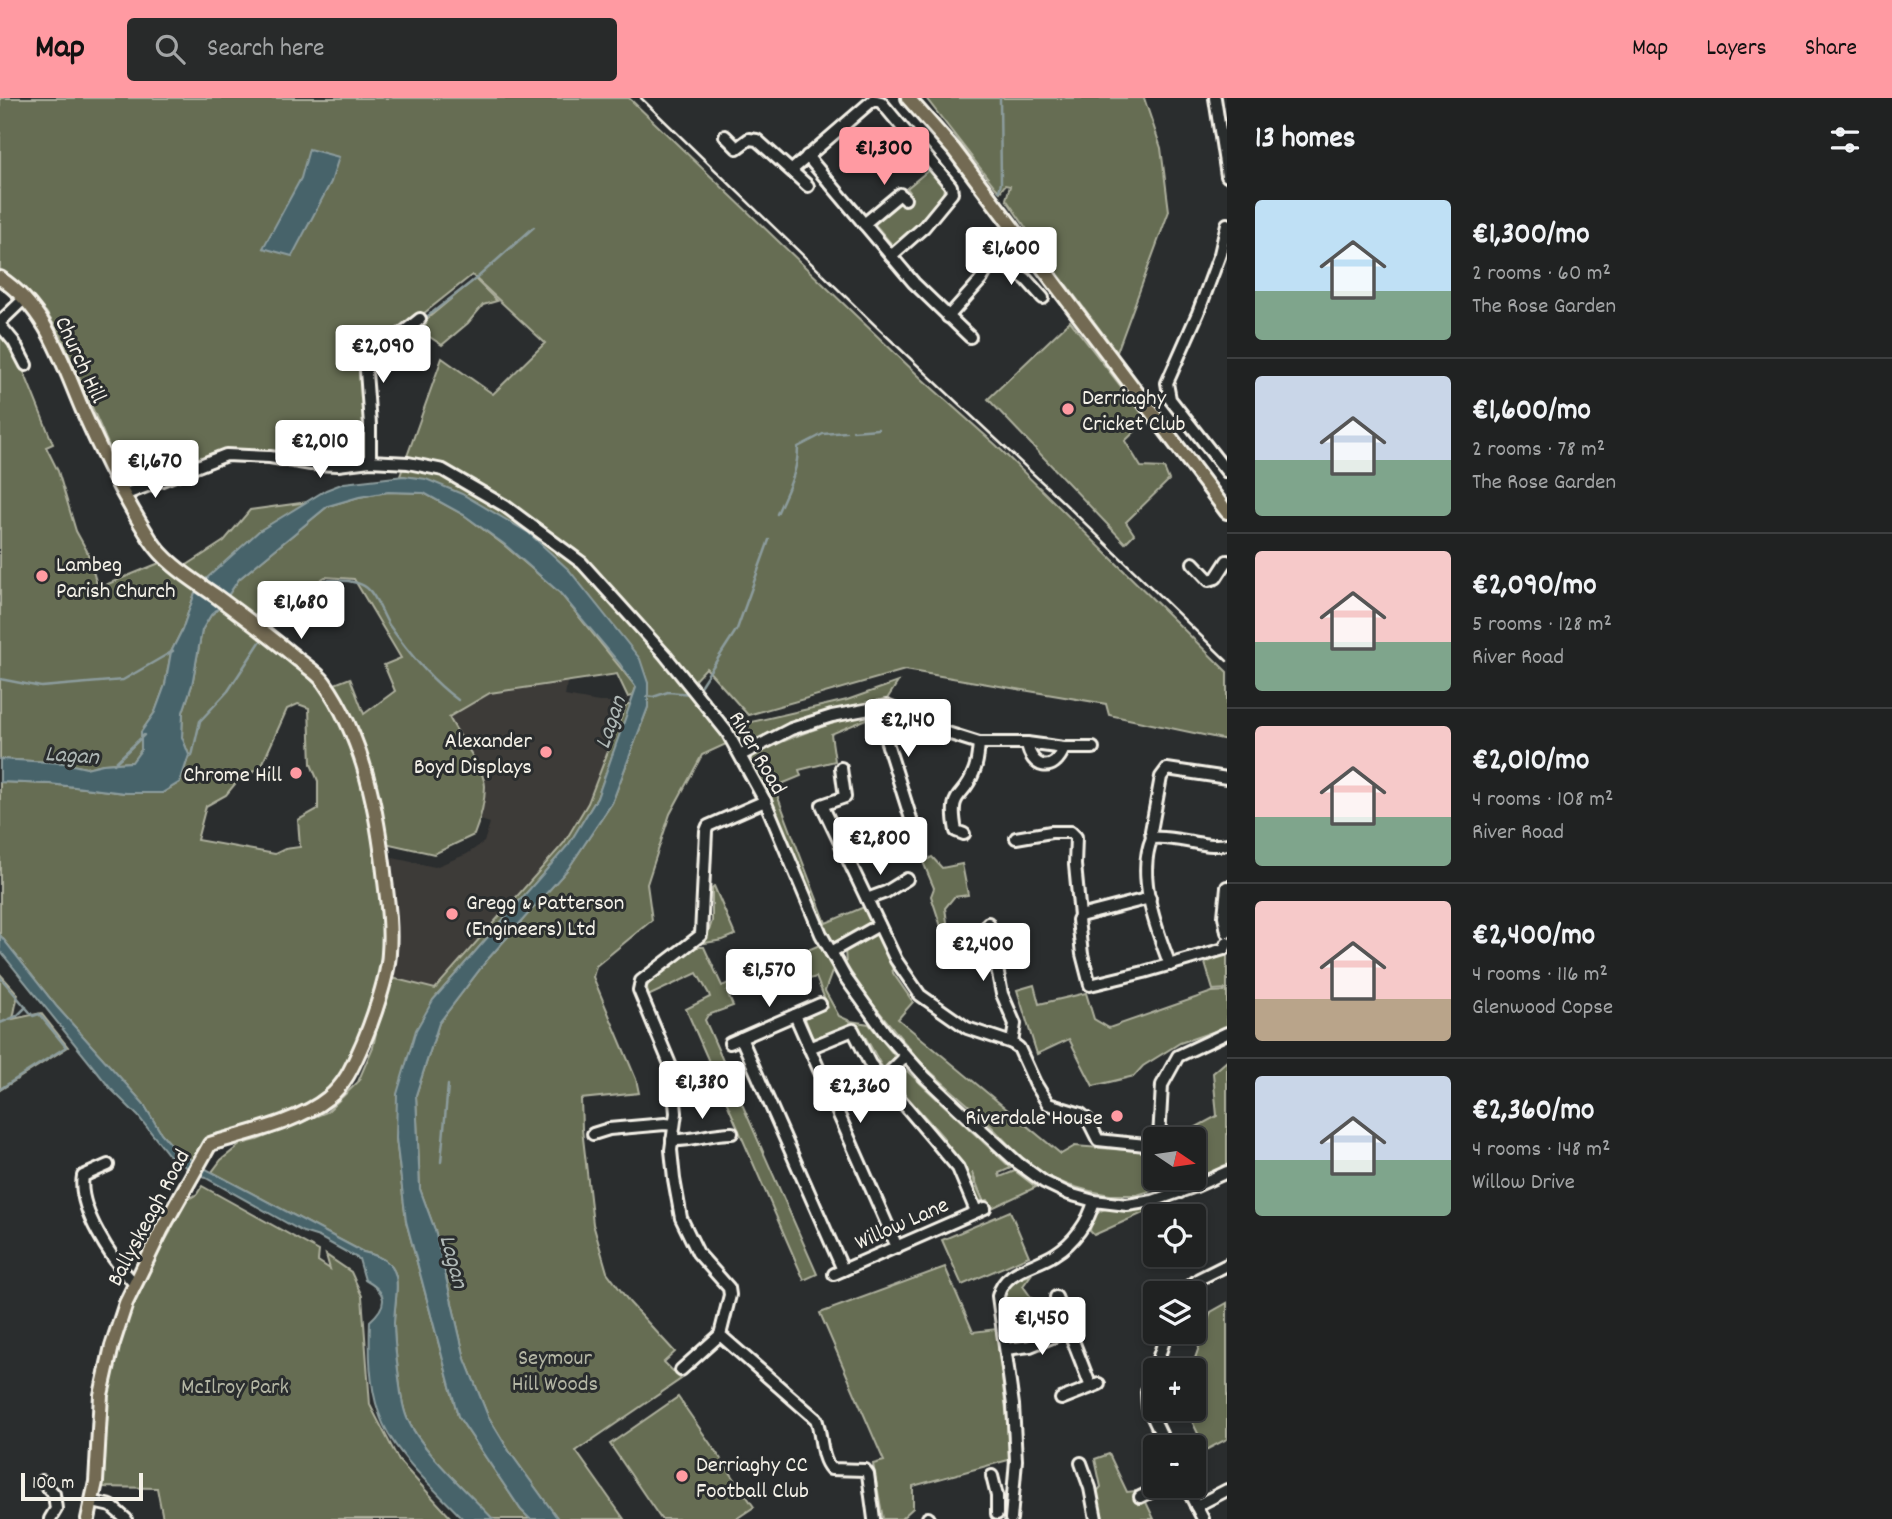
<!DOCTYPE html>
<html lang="en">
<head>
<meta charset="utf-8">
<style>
  body { margin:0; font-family:Dekko,sans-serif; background:#282a2a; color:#f1f3f6; height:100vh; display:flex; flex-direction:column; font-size:26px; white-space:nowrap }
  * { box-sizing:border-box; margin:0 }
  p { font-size:23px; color:#a2a4a5 }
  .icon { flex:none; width:38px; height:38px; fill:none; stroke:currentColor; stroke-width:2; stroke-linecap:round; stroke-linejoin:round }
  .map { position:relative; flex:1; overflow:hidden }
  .side { display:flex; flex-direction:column; background:#202222; width:665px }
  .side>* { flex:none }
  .needle { width:46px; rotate:103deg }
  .controls { position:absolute; left:1143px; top:1029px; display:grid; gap:14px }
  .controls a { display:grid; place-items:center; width:63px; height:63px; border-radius:7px; background:#202222; box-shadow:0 4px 10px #0003,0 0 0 2px #3d3f40; font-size:35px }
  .scale { position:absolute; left:21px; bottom:18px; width:122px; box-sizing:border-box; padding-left:7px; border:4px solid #f4f1e8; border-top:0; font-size:19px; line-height:24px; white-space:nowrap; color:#f4f1e8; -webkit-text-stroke:5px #2a2d2e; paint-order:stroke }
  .price { position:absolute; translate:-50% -60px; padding:0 16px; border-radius:7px; background:#fff; color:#222; font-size:23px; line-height:46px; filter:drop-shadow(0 2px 4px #0008) }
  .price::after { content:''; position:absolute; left:50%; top:42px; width:21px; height:16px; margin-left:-10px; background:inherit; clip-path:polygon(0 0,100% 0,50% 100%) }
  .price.selected { background:#ff9aa2; color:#111 }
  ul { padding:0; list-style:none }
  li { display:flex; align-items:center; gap:21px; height:175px; padding:0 28px }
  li+li { border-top:2px solid #3d3f40 }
  li span { display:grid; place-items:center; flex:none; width:196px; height:140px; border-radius:7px; color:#555 }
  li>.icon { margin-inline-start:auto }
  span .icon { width:84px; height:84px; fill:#fffc; stroke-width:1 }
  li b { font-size:30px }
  h2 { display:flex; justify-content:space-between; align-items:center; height:84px; padding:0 28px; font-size:30px }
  header { display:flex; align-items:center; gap:42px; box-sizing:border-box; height:98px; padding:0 35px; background:#ff9aa2; color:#111 }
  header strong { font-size:33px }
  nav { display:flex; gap:38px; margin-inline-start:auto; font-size:24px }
  .search { width:490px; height:63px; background:#282a2a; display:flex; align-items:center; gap:18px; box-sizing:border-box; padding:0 24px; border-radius:7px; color:#a2a4a5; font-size:26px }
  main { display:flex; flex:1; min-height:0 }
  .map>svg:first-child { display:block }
  .built { fill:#3d3b38 }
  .green { fill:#666d52; stroke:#adaf9d; stroke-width:2; fill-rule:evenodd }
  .water { fill:#47636b; stroke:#8c9c9d; stroke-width:2 }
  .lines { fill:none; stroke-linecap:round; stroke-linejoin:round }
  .stream { stroke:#8c9c9d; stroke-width:2.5 }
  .minor-casing { stroke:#f4f1e8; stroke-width:16 }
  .major-casing { stroke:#f4f1e8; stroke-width:18 }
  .minor { stroke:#2a2d2e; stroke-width:10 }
  .major { stroke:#736b52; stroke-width:12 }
  .rail { stroke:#f4f1e8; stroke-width:2.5 }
  .poi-dot { fill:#ff9aa2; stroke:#2a2d2e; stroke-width:2.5 }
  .labels { text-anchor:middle; stroke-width:6; stroke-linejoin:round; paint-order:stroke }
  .street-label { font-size:23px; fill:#f4f1e8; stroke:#2a2d2e }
  .poi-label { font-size:23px; fill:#f4f1e8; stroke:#2a2d2e; text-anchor:start }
  .park-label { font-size:23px; fill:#b4b6a4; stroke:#2a2d2e }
  .water-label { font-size:24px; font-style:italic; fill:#afb8b6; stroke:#2a2d2e }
</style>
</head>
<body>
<header>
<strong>Map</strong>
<div class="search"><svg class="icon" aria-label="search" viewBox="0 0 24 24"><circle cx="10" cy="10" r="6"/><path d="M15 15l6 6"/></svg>Search here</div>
<nav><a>Map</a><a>Layers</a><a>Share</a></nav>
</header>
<main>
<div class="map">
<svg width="1227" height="1421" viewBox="0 0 1227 1421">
  <rect width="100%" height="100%" fill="#2a2d2e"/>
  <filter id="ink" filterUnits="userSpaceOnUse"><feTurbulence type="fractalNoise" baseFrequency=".0143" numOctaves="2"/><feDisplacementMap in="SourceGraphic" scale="14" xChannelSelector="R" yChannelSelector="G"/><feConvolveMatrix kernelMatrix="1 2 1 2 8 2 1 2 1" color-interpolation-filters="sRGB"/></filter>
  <g filter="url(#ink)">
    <!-- built -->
    <path class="built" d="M567,584L565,598L599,604H618L628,599L588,705L564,745L435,891L388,879L398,826L390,773L393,760L435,769L467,756L484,744L490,725L480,722L485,686L475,662L448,619L490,595Z"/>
    <!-- green -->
    <g class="green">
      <path d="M0,0H629L922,281L996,347L1227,574V642L1109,617L1106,606L905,572L748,617L706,570L691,586L721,631L847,602L898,584L885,604C861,603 823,615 800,623C778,632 753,652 728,645L702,657L670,716L647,786L652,822L596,868L593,879L636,981L639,995L581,1001L582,1031L593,1126L607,1174L630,1205L675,1254L664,1264L681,1281L576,1353L624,1421H558L509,1353L488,1318L465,1261L435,1132L420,1091L416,997L439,925L487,862L568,771L612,705L648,609V585L529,435L496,417L404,378H400L442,260L493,296L545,245L472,177L369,259L363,273V349L346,351L343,362L279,357L267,353L222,352L169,377L150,346L114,360L61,238L46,214L0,174Z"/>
      <path d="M926,0H1144L1161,50L1169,113L1117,254L1053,169L1006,101L1010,88L1005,87L1000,94L995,89Z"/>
      <path d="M930,71L944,89L943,96L909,136L893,148L873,124L898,103L909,99L910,94L907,90Z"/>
      <path d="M475,181L497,203L483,207L468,225L442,247L416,230Z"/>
      <path d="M1070,223L1147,322L1125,343L1141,369L1164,370L1169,382L1126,424L1134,436L1125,445L988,301Z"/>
      <path d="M0,233L16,254L53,346L46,349L58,373L76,433L87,453L98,490L162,464L197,489L182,532L171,554L165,587L155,614L141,634V652L132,664L103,666L86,670L64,665L0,661Z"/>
      <path d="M388,394L424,395L464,417L504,447L560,495L636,589L633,598L628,599L617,576L490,595L449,619C457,636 484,670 485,688C485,704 480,722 474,737L434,756L385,745L378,705L360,640L332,587L350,580L364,616L395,593L384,567L401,560L354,481L325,479L270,514L253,517L247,514L241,522L320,584L353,646L371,710L376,742L385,858L357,951L342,981L325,997L278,1022L212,1039L206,1043L193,1063L174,1050L161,1035L143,1005L57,909L0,837V684L50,686L125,695H162L180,684L189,657L182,639L183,614L192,587L202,532L211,517L221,508L239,481L328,408L359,399ZM298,606L309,610L311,666L318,683V711L298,722L300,749L285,751L275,756L197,742L206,708L226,697L239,681L261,669L287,611Z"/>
      <path d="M308,404L259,433L204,484L184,469L224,443L250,412Z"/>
      <path d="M631,605L597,700L569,746L433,902L396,1040L406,1123L458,1318L521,1412L530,1421H493C467,1393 422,1354 407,1320C401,1306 400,1287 398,1273C396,1257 394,1240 394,1225C395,1189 409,1164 363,1154L212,1074L221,1062L241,1046L257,1042L327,1014L358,984L373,949L388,879L435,891L564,745L588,705L626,607Z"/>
      <path d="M864,617L872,619L831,636L835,663L799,672L801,678L774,689L826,825L864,809L871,824L839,843L833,844L826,839L751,661L755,656C791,639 825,626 864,617Z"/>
      <path d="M932,759L942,770L962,766L968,797L954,799L945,810L948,831L959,839L961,844L947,847L931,798L934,790L923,764Z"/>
      <path d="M714,788L735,837L723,842L705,845L712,823V790Z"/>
      <path d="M870,835L878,838L892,869L893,875L913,904L898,921L1061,1056L1075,1048L1152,1054L1155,1052V1080H1194V1041H1174L1217,1018L1213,975L1227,963V1070L1137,1097H1110L1090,1093L1068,1087L1042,1076L1021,1059L982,1019L924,968L872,905L846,867L845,851Z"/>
      <path d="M822,846L833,871L825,893L839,918L850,923L869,926L894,957C894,963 888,968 883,970C875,958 864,932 854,926L816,941L812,939L805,920L828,909L816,879C787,889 758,894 727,894L733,908L708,917L705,922L817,1176L804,1182L686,911L710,899L709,896L697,875L648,898L647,889L649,885L696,849H704L722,888Z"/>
      <path d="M1227,856V891L1213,892L1205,865Z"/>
      <path d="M0,876L18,896L13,921L41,915L68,949L0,992Z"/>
      <path d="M1034,887L1039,906L1086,895L1094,921L1109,930L1212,894L1227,893V929L1180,945L1143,968L1134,978L1093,988L1069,941L1037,956L1017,892Z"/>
      <path d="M906,972L1011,1070L999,1075L1000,1079L1015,1073L1036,1089L992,1110L988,1102L979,1103L974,1091L977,1089L983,1102L972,1074L975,1086L972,1087L964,1069L944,1042L943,1039L893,983C893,977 900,973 906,972Z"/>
      <path d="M202,1088L319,1153L318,1163L330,1171L326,1157L351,1174L362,1198L370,1307L399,1363L452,1421H163L157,1390L98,1389L103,1315L114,1252L142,1182L171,1133L169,1131L182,1105L197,1096Z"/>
      <path d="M1171,1105L1172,1107L1152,1116L1143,1115L1094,1137L1090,1133C1092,1103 1121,1109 1143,1109C1152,1108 1161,1106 1171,1105Z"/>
      <path d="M1010,1113L1029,1158L962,1187L942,1142Z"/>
      <path d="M945,1169L973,1234L996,1231L1012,1361L913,1388V1410L901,1421H883L873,1366L884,1363L820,1215Z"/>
      <path d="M1031,1177L1023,1188L1033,1202L1045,1236L1015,1244L1012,1241C1007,1211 991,1186 1031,1177Z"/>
      <path d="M1227,1205V1341L1206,1352L1186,1311H1194V1272H1191L1211,1214Z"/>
      <path d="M678,1299L754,1409L736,1421H661L610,1346Z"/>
      <path d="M1109,1356L1127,1394L1135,1393L1138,1406L1145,1402L1154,1421H1100L1093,1398L1101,1389L1095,1361Z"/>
    </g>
    <!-- water -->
    <g class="water">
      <path d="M309,51L339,59L331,84L292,158L263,150L301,80Z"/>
      <path d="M404,378L426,381L462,396L529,435L569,472L640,561L648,585V609L612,705L568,771L487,862L439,925L416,997L420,1091L435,1132L465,1261L488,1318L509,1353L558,1421H530L521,1412L458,1318L406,1123L396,1040L397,996L416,932L433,902L569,746L597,700L636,590L620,566L560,495L504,446L464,417L424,395L388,394L359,399L328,408L239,481L221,508L211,517L202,532L192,587L183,614L182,639L189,657L180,684L162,695H125L50,686L0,684V661L64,665L86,670L103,666L132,664L141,652V634L155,614L165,587L171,554L182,532L197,489L259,433L326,392L344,385Z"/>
      <path d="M0,837L57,909L143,1005L161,1035L174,1050L202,1069L363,1154C409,1164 395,1189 394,1225C394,1240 396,1257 398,1272C400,1287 401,1306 407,1320C422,1354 467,1393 493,1421H463C435,1391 391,1354 379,1315C369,1287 369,1252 370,1223C389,1206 387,1194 365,1182L359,1161L319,1139L303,1134L181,1066L168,1056L138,1018L110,990L0,853Z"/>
    </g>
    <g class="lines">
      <!-- stream -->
      <g class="stream">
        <path d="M999,93L1001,85L1000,0"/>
        <path d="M424,221L478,179L534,129"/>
        <path d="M853,333L878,331"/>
        <path d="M777,416C787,392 798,375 798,349L823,336L846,334"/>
        <path d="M270,530L280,516L325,482C338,483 356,481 367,490C377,498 382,516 389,527C408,554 432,583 458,602"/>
        <path d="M0,581L41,589L123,582L173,553"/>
        <path d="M697,593L737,531L769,442"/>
        <path d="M647,598L653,599L668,594L692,596"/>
        <path d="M189,660L192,658L200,623L228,593L260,544"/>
        <path d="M114,666L144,637"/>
        <path d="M0,879L33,918L39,916L66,949L0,991"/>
        <path d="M0,925L17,918L26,909"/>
        <path d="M441,1064L448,987"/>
      </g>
      <!-- minor casing -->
      <g class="minor-casing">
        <g id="minor">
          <path d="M1215,0L1227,78"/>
          <path d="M725,38L737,50L749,41L757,42L808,88"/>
          <path d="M807,58L914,185L970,239"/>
          <path d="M792,72L873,2L881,4L951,88L952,95L924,129L891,158"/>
          <path d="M864,126L900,96L905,101"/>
          <path d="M1227,126L1220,156L1198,215L1167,285L1170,301L1227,374"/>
          <path d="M994,160L1026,181L1043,200"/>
          <path d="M948,219L981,182L994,160L1017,137"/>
          <path d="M0,224L24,201"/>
          <path d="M0,227L14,244L26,267"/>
          <path d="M370,363V327L366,273L370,261L420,221"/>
          <path d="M126,396L226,357L270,359L311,366L338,367L370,363L408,365L443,372L505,408L582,465L665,557L727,634L765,703L821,836L845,879L886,936L926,980L961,1013L1018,1065L1044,1084L1069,1096L1094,1103L1127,1107L1153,1103L1196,1088L1227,1074"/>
          <path d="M1193,465L1209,482L1216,480L1227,463"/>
          <path d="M876,610L911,721"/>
          <path d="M1027,645C1031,671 1054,677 1064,650"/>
          <path d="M741,657L791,631L832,618L886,608L905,615L944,634L979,645H1027L1064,650H1093"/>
          <path d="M841,670L845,699L822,707L896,862L920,897L967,930L1012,945L1019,950L1035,985L1048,1006L1081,1016L1088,1022L1098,1042L1155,1048"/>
          <path d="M765,703L708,728L706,733L701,837L641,883L639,892L672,971L676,1015L671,1052L674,1081L681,1120L698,1155L729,1190L730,1197L720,1237L816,1321C822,1336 820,1360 831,1371L865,1372L868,1376L874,1421"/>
          <path d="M964,736L956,733C948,690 963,704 974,673C978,664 978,654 979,645"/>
          <path d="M1016,740L1051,734H1071L1076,739L1075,767L1080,818L1078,822L1082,856L1090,887L1144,874L1224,851L1227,845"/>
          <path d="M1152,740L1151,733L1161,679L1167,671L1227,680"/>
          <path d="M1227,789L1224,818L1227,834"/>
          <path d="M867,801L886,794L907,781"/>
          <path d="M1080,818L1150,800"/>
          <path d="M988,825L1002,896L1015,926L1012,945"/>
          <path d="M831,854L879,827"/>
          <path d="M993,854L1007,852"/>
          <path d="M1170,867C1156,831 1136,777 1152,740C1177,737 1204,751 1227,746"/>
          <path d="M795,917L897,1149"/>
          <path d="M741,940L843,1172"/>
          <path d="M730,945L820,906"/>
          <path d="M809,950L853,932L870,966L958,1070L976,1113"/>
          <path d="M883,981L905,959"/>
          <path d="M593,1036L609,1031L665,1026L674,1027"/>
          <path d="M1159,1041L1162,987L1178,958L1227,935"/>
          <path d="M672,1042C694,1043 710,1035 732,1035"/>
          <path d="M108,1067L83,1078C77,1110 112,1162 134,1185"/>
          <path d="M1173,1080L1180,1094"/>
          <path d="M834,1176L985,1110"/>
          <path d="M1182,1195L1199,1181L1227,1167"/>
          <path d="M1056,1199L1091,1289"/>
          <path d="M1039,1214L1059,1206"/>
          <path d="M1167,1234L1147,1294L1148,1309L1167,1349"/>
          <path d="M1006,1251L1030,1248L1069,1232"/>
          <path d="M681,1272L720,1237"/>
          <path d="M1061,1301L1099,1286"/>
          <path d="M1081,1365L1090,1390L1096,1421"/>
          <path d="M992,1378L997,1398V1416"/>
          <path d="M42,1383L54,1396L56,1411L50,1421"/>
          <path d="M1186,1388L1203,1421"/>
          <path d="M1140,1399L1163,1388"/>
          <path d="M93,1404L111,1408L126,1421"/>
          <path d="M1196,1408L1227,1392"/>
          <path d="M928,1420L929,1421"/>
          <path d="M1011,1421L1016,1362L1013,1307L998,1198C1004,1172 1035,1169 1055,1156C1073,1145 1089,1124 1094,1103"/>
        </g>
      </g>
      <!-- major casing -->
      <g class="major-casing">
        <g id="major">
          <path d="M908,0L954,52L1227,414"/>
          <path d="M0,180C47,211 62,264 83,313C102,356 125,402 150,441C166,466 192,481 216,498C243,518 270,538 295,559C304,567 317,574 324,584C364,640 378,716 385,783C388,807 391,830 389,855C388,878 373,922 363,945C354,965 346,986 328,1000C299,1024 246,1035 210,1046L162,1131L126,1205L112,1248L101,1297L96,1384L88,1421"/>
        </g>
      </g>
      <!-- minor -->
      <use href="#minor" class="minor"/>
      <!-- major -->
      <use href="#major" class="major"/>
      <!-- rail -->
      <path class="rail" d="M641,0L880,232L1060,401L1227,563"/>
    </g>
  </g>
  <!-- markers -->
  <g class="poi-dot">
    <circle cx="1068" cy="311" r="7"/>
    <circle cx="42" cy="478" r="7"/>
    <circle cx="546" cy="654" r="7"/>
    <circle cx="296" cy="675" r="7"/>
    <circle cx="452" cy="816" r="7"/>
    <circle cx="1117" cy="1018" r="7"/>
    <circle cx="682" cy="1378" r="7"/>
  </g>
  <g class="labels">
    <!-- street labels -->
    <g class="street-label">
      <text transform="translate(82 261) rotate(65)" y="8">Church Hill</text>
      <text transform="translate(759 654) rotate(60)" y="8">River Road</text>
      <text transform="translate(147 1119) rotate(-62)" y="8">Ballyskeagh Road</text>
      <text transform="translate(901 1124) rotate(-24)" y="8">Willow Lane</text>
    </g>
    <!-- poi labels -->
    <g class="poi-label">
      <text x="1082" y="306">Derriaghy<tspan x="1082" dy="26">Cricket Club</tspan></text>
      <text x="56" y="473">Lambeg<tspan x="56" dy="26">Parish Church</tspan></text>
      <text x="532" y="649" text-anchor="end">Alexander<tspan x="532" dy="26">Boyd Displays</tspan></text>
      <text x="282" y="683" text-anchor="end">Chrome Hill</text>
      <text x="466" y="811">Gregg &amp; Patterson<tspan x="466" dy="26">(Engineers) Ltd</tspan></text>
      <text x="1103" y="1026" text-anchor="end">Riverdale House</text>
      <text x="696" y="1373">Derriaghy CC<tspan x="696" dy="26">Football Club</tspan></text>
    </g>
    <!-- park labels -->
    <g class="park-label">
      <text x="555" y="1266">Seymour<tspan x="555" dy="26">Hill Woods</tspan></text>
      <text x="235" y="1295">McIlroy Park</text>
    </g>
    <!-- water labels -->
    <g class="water-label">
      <text transform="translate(609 624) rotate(-71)" y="8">Lagan</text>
      <text transform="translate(72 656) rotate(4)" y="8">Lagan</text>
      <text transform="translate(455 1163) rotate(75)" y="8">Lagan</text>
    </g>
  </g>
</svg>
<div class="controls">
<a><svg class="needle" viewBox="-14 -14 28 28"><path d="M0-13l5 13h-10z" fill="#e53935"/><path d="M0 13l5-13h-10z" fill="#a2a4a5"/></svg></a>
<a><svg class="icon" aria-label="locate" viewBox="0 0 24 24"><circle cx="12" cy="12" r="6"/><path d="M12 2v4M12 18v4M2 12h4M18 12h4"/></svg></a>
<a><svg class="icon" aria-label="layers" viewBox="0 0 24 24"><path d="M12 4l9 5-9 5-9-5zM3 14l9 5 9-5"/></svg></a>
<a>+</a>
<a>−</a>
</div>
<div class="scale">100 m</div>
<b class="price selected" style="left:884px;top:89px">€1,300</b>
<b class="price" style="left:1011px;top:189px">€1,600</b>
<b class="price" style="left:383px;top:287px">€2,090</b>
<b class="price" style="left:320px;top:382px">€2,010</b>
<b class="price" style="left:155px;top:402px">€1,670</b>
<b class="price" style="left:301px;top:543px">€1,680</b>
<b class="price" style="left:908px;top:661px">€2,140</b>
<b class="price" style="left:880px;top:779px">€2,800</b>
<b class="price" style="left:983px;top:885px">€2,400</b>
<b class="price" style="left:769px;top:911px">€1,570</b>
<b class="price" style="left:702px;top:1023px">€1,380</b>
<b class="price" style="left:860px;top:1027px">€2,360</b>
<b class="price" style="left:1042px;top:1259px">€1,450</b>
</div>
<section class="side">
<h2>13 homes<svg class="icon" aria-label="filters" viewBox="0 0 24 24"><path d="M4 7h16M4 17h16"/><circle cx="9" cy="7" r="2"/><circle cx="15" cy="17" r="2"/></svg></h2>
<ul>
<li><span style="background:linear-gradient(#bfe0f5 65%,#7fa58c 0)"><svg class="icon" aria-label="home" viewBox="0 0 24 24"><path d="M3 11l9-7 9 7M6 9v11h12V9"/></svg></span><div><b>€1,300/mo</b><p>2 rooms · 60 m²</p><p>The Rose Garden</p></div></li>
<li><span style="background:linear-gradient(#c9d6e8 60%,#7fa58c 0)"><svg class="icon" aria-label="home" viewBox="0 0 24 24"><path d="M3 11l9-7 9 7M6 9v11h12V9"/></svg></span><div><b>€1,600/mo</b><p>2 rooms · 78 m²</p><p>The Rose Garden</p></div></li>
<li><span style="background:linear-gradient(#f6c9c9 65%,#7fa58c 0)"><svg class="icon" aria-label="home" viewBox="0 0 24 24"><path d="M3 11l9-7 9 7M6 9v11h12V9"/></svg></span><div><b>€2,090/mo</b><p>5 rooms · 128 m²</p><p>River Road</p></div></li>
<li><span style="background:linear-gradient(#f6c9c9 65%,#7fa58c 0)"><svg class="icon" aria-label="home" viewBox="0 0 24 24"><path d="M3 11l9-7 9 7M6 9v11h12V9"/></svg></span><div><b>€2,010/mo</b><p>4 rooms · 108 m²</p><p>River Road</p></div></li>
<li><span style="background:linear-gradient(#f6c9c9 70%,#b9a48a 0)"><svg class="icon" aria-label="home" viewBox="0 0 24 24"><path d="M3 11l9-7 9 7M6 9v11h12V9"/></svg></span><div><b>€2,400/mo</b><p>4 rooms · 116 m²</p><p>Glenwood Copse</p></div></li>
<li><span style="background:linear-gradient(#c9d6e8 60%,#7fa58c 0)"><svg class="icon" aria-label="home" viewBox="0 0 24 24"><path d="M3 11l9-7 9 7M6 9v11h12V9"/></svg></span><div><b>€2,360/mo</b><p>4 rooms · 148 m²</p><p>Willow Drive</p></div></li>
</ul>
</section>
</main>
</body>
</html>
